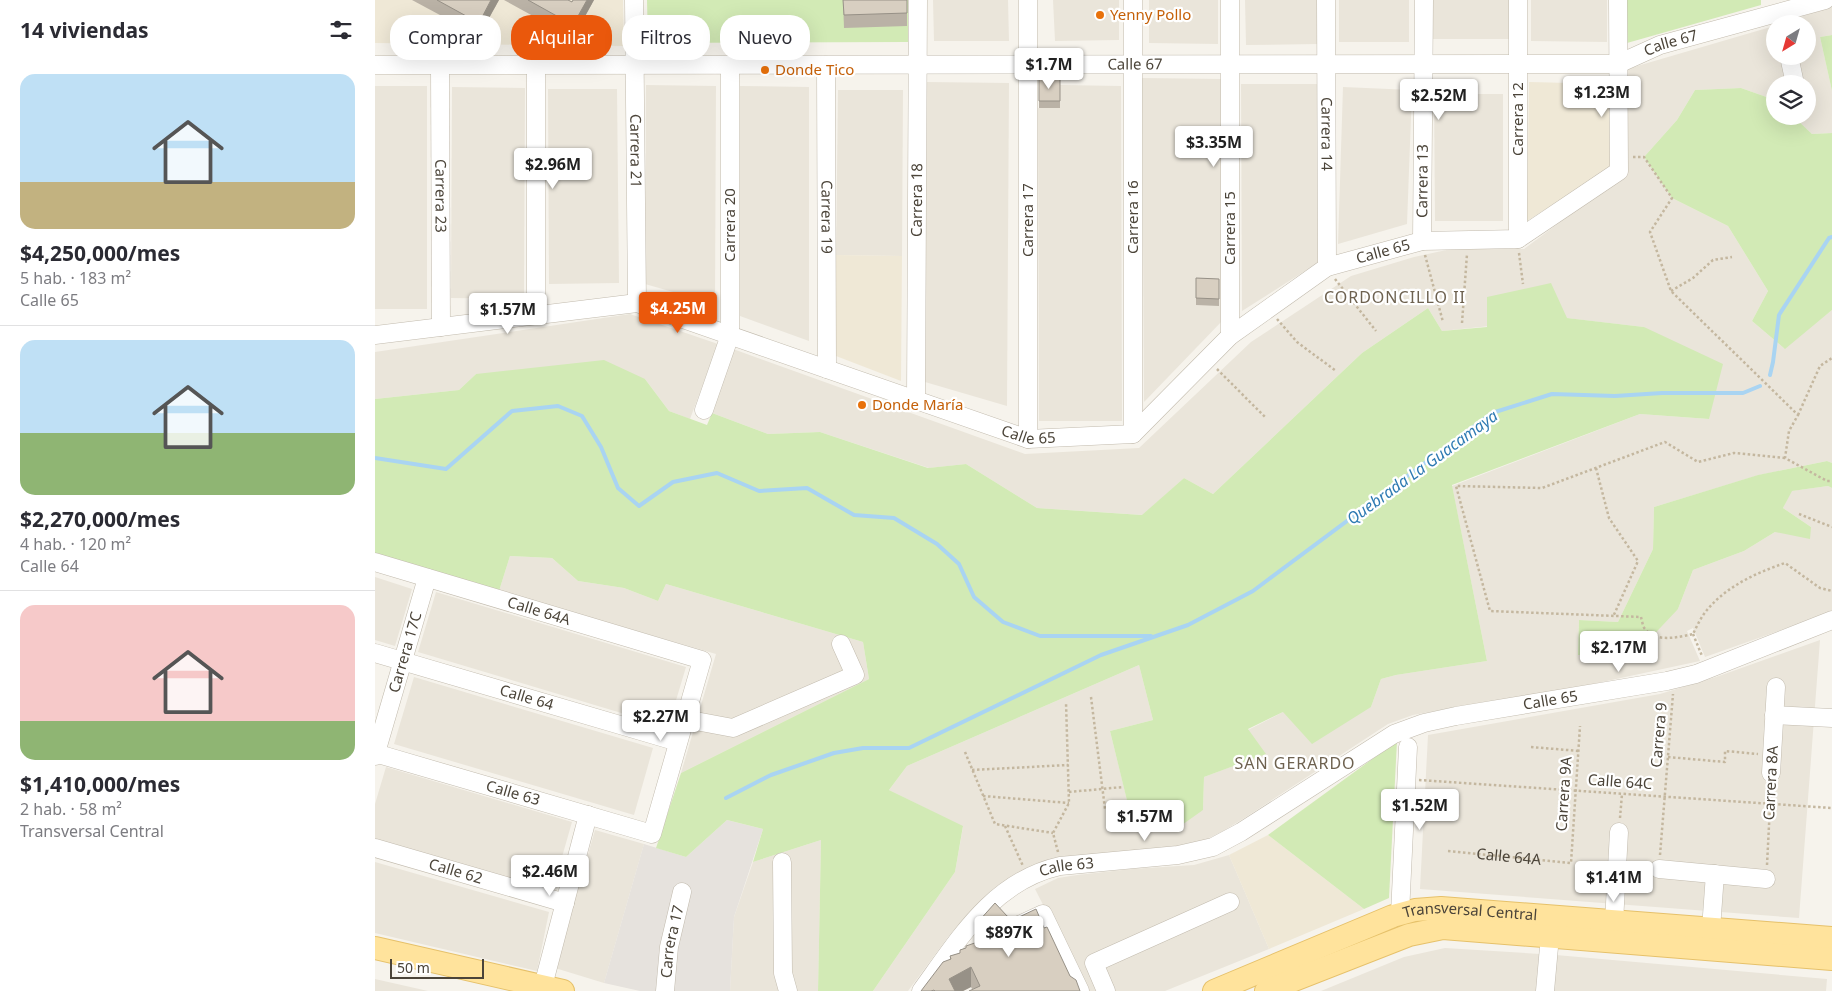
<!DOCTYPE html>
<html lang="es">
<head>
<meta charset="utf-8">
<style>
  body { margin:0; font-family:"Noto Sans",sans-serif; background:#f7f7f7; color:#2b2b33; height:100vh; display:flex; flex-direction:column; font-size:19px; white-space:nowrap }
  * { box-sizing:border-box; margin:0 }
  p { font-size:16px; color:#7c7c81 }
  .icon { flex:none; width:28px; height:28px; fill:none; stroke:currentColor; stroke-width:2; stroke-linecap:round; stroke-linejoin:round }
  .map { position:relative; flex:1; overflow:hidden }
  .panel { display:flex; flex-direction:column; background:#fff; width:375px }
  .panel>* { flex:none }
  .banner { position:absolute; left:15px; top:15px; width:475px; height:45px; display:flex; gap:10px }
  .needle { width:32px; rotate:217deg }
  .tools { position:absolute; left:1391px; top:15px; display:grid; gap:10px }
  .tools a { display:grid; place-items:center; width:50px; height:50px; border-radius:50%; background:#fff; box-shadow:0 5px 20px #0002; font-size:25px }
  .scale { position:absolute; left:15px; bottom:12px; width:94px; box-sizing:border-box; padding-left:5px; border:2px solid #4b4439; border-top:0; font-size:14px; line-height:18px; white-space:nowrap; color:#4b4439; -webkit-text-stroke:4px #fff; paint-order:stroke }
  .price { position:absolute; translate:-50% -42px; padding:0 11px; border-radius:5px; background:#fff; color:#222; font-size:16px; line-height:32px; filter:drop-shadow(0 1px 2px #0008) }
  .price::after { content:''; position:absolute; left:50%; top:30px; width:15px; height:11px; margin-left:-8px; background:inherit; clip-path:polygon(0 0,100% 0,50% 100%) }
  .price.current { background:#ea580c; color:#fff }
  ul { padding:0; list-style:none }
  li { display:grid; align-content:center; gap:10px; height:265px; padding:0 20px }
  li+li { border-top:1px solid #e1e1e2 }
  li span { display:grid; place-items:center; height:155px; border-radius:15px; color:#555 }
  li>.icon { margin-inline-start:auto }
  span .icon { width:90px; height:90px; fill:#fffc; stroke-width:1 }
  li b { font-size:21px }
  h2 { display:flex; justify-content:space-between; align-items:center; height:60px; padding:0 20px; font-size:21px }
  .chip { padding:0 18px; border-radius:20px; background:#fff; box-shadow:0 5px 20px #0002; font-size:18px; line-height:45px }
  .chip.current { background:#ea580c; color:#fff }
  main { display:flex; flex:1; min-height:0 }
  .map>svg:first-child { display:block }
  .residential { fill:#eae5da }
  .industrial { fill:#e6e2dd }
  .education { fill:#efe8d6 }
  .green { fill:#d2eab5 }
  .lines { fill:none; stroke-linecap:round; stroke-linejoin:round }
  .stream { stroke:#a9d4f2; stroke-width:4 }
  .minor-casing { stroke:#c2bbae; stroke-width:19 }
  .major-casing { stroke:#e6c16a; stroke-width:24 }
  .path { stroke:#c4b79f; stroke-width:2.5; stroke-dasharray:2.5 2.5; stroke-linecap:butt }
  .minor { stroke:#fff; stroke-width:18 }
  .major { stroke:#ffe39c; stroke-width:22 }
  .wall { fill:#bab2a6 }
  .shaded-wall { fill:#979187 }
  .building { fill:#d8cfc1; stroke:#979187 }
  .food-dot { fill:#e8710a; stroke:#fff; stroke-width:2 }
  .labels { text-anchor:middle; stroke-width:4.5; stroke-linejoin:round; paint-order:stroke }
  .food-label { font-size:15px; fill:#c56008; stroke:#fff; text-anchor:start }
  .street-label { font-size:15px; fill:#4b4439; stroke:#fff }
  .neighbourhood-label { font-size:16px; letter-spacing:1px; fill:#6e6250; stroke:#fff }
  .water-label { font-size:16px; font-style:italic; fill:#2e7ab2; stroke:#fff }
</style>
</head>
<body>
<main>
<section class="panel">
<h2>14 viviendas<svg class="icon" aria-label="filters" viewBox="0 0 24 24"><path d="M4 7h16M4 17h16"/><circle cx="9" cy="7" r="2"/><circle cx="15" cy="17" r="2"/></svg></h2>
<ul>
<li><span style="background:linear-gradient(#bfe0f5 70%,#c2b280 0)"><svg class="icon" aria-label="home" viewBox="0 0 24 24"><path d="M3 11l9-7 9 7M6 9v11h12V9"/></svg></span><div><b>$4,250,000/mes</b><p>5 hab. · 183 m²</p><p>Calle 65</p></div></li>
<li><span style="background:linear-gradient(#bfe0f5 60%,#8fb573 0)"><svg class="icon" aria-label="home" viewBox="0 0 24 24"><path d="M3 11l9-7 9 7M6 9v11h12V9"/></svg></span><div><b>$2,270,000/mes</b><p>4 hab. · 120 m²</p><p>Calle 64</p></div></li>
<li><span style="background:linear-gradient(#f6c9c9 75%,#8fb573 0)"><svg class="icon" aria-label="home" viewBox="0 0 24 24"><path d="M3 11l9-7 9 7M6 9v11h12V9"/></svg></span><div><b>$1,410,000/mes</b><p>2 hab. · 58 m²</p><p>Transversal Central</p></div></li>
</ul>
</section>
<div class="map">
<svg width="1457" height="991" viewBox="0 0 1457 991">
  <rect width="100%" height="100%" fill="#f6f3ec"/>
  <!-- residential -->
  <g class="residential">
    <path d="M558,0H633L634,41H559Z"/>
    <path d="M678,0H744V40L680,41Z"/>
    <path d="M774,0H843V44L774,43Z"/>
    <path d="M870,0H943V44L871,45Z"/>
    <rect x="964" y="0" width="70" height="42"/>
    <rect x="1057" y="0" width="77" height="39"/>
    <path d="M1156,0H1232V42L1156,41Z"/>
    <path d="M1457,6V35L1445,37L1457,91V133L1437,134L1418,116H1432V84H1429L1422,56H1432V24H1415L1414,21Z"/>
    <path d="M1399,26L1400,56H1407L1414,84H1400V100L1366,88L1320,90L1302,120L1269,157L1297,198L1353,226L1393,291L1377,321L1409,348L1457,310V463L1452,461L1384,475L1279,507L1278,549L1243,622L1204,620L1203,655L1303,609L1318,570L1369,551L1400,532L1436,527L1408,508L1416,491L1453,486L1457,488V610L1440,618L1330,657L1318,628L1312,631L1325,661L1185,691L1109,702L1038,715L1013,724L871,817L848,831L824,843L624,888L598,908L573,937L533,991H498L580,872L588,827L514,790L532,766L764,665L778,720L735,731L759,828L828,810L829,777L890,754L873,730L908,712L996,707L1006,679L1021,675L1112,661L1077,486L1265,414L1334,419L1269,327L1191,318L1067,331L1053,308L987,353L838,494L809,478L768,515L662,508L591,464L554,468L445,432L393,434L337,413L358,349L650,454L764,448L876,342L976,276L1039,257L1076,249H1149L1252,172V69Z"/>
    <path d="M767,78L847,79L848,320L769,402Z"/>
    <path d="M552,82L634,83L632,406L550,382Z"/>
    <path d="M866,84H943L944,262L867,311Z"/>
    <path d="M271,85L341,86L340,304L270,284Z"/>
    <path d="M685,85L746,86L747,421H664L663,108H685Z"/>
    <rect x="0" y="86" width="52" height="223"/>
    <path d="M365,86L434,87V341L365,316Z"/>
    <path d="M77,87L150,88L149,299L76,298Z"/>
    <path d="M968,87L1037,90L1032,224L963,244Z"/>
    <path d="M173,89H242L244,283L174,284Z"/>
    <path d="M463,90H528L527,256L461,255Z"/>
    <path d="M1059,94H1128V221H1060Z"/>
    <path d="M255,314L343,344L315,419L294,411L270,379L101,374L84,390L0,399V352Z"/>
    <path d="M135,556L177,558L203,581L249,588L283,601L291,584L488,642L494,679L306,773L341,654L124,591Z"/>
    <path d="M0,577L37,589L20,646L0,640Z"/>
    <path d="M61,592L311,667L293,727L43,652Z"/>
    <path d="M1445,640L1424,918L1045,889L1053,735L1285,694L1341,677Z"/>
    <path d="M39,677L278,748L259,815L19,744Z"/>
    <path d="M11,767L197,822L177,892L0,839V804Z"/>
    <path d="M220,830L269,844L229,983L180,968Z"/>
    <path d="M446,840L443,991H355L359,917L378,862Z"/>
    <path d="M854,855L894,949L790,991H712L660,889L683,878L702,875L756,869L819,865Z"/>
    <path d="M0,862L174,912L162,971L0,933Z"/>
    <path d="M1070,948L1181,955L1452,979L1451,991H946L1029,957Z"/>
    <path d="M0,979L53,991H0Z"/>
  </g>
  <!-- industrial -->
  <path class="industrial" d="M352,820L388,829L359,917L355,991H265L229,983L269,844L311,857Z"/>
  <!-- education -->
  <g class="education">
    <path d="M0,0H248L249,46L0,43Z"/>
    <path d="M1154,82L1236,84L1235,168L1152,221Z"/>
    <path d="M461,255L527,256L526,381L461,356Z"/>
    <path d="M893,835L989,909L894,949L854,855Z"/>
  </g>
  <!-- green -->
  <g class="green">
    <path d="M272,0H533V42L273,43Z"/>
    <path d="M1252,0H1386V5L1252,43Z"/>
    <path d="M1457,35V91L1445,37Z"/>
    <path d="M1366,88L1400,100V116H1418L1437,134L1457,133V310L1410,349L1377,321L1393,291L1353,226L1297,198L1269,157L1302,120L1320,90Z"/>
    <path d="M1176,283L1192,318L1269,327L1348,364L1334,419L1265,414L1077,485L1112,661L1021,675L1006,679L996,707L937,744L908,712L873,729L891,754L829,777L828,810L804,827L759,829L735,731L778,720L764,665L532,766L514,790L588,826L580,872L498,991H443L446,840L378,862L388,829L352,820L311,857L281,848L306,773L494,679L488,642L291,584L283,601L249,588L203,581L177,558L135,556L124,591L0,554V399L84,390L101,374L229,360L270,379L294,411L332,425L337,413L393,434L445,432L553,468L591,464L662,508L767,515L809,478L838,494L987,353L1053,308L1067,331L1112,327V297Z"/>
    <path d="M1452,461L1457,463V488L1453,486L1417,491L1408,508L1436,527L1435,539L1400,532L1369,551L1318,570L1303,609L1269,645L1240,655H1203L1204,620L1243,622L1278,549L1279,507L1383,475Z"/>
    <path d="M1022,741L1014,898L989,909L893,835Z"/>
  </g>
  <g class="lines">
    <!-- stream -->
    <g class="stream">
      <path d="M1395,375L1398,362L1404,315L1454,238L1457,237"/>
      <path d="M0,458L71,469L137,411L183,406L207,416L226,447L243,488L264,506L298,482L342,473L384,491L432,488L479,515L519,518L562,544L584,564L599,597L628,622L665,636H776"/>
      <path d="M351,798L396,775L459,753L488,748H534L726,655L813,625L878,591L1117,413L1177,394L1240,396L1287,393H1368L1385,386"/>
    </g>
    <!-- minor casing -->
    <g class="minor-casing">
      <g id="minor">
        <path id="s2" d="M259,0L262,303"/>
        <path d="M653,0V439"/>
        <path d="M758,0V434"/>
        <path id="s3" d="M951,0L952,267"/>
        <path d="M1414,56L1420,84"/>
        <path id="s4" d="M0,65L1243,64L1285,45L1450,0"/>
        <path id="s5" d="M451,65L452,369"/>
        <path id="s6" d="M65,66L66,327"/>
        <path d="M161,66V315"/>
        <path d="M1143,239V0"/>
        <path id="s7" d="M1047,241L1049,0"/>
        <path id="s8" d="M0,335L262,303L653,439L758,434L855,336L952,267L1047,241L1143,239L1244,171L1243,0"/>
        <path d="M855,336V0"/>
        <path id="s9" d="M541,400L543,0"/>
        <path d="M329,410L355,335V66"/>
        <path id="s10" d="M0,562L327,660L277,834L0,753"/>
        <path id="s11" d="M0,653L303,742"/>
        <path d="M1399,715L1457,718"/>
        <path d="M310,719L358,728L480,675L466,644"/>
        <path id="s12" d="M0,756L52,578"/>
        <path d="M1396,773L1401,687"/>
        <path id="s13" d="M0,848L190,903"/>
        <path d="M407,862L408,973L413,991"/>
        <path d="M1284,869L1391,879"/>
        <path d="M1025,914L1033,747"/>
        <path d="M1239,922L1244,832"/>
        <path d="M642,926L668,914L705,991"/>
        <path d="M1336,929L1340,874"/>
        <path d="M168,986L213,815"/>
        <path id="s14" d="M290,991L294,947L307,892"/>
        <path id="s15" d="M546,991C584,939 618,881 685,866L803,855L838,847L866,832L1019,734L1049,723L1081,716L1292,681L1321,674L1457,620"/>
        <path d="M731,991L719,963L855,902"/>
        <path d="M1170,991L1175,936"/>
      </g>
    </g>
    <!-- major casing -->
    <g class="major-casing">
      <g id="major">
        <path d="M0,948L188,991"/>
        <path id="s16" d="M839,991L1018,916L1040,910L1066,908L1457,938"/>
        <path d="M891,991L1034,935L1068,928L1457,959"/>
      </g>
    </g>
    <!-- path -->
    <g class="path">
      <path d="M1258,157H1269L1297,198L1275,232L1296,291L1423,415L1414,431L1410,458L1452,481H1457"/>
      <path d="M1144,253L1148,284"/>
      <path d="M1050,255L1068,322"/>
      <path d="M960,279L1001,331"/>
      <path d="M1296,291L1318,278L1338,260L1357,257"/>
      <path d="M902,319L922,342L961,371"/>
      <path d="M1087,323L1092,254"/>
      <path d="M842,369L891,418"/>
      <path d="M1423,415L1445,366L1457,358"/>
      <path d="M1410,458L1359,453L1323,462L1290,442L1167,488L1081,486L1115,611L1266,617C1267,621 1268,627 1270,629C1281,643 1304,637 1318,634C1322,626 1326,617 1332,610C1352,586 1381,573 1410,563L1445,588L1457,591"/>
      <path d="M1221,468L1234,518L1263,561L1238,617"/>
      <path d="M1424,514L1457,527"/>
      <path d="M1318,634L1327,656"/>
      <path d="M716,697L730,809"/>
      <path d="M1156,747L1204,751"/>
      <path d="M590,752L620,824L678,833"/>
      <path d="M1293,757L1350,762V751L1383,754"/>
      <path d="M597,770L693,765"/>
      <path d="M1044,780L1457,808"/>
      <path d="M694,792L748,787"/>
      <path d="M608,796L694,803"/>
      <path d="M1245,818L1247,794"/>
      <path d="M630,826L648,866"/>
      <path id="s1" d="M1073,851L1196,863L1205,726"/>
      <path d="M683,852L678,833L694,803L691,702"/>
      <path d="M1285,855L1298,694"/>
      <path d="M1392,865L1396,786"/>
    </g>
    <!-- minor -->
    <use href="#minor" class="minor"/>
    <!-- major -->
    <use href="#major" class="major"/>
  </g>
  <!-- wall -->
  <g class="wall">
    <path d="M37,0H124L104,36Z"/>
    <path d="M129,0H193L197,2L219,0L198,38Z"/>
    <path d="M468,0H532V26L469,28Z"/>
    <path d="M664,78L685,79V108H664Z"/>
    <path d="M821,278L844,279V306L821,305Z"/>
    <path d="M632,916L669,928L695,976L597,989L596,987L588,991H546L575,959V956L585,953V950L591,949L603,942V922Z"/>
  </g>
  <!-- shaded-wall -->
  <g class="shaded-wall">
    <path d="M116,0H124L104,36V23Z"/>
    <path d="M212,0H219L198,38V25Z"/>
    <path d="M596,967V987L588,991H574V979Z"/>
  </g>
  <!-- building -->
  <g class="building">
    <path d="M62,0H116L104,23Z"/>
    <path d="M153,0H193L197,2L198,0H212L198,25Z"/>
    <path d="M468,0H532V13L469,15Z"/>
    <path d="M664,78L685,79V101H664Z"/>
    <path d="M821,278L844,279V299L821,298Z"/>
    <path d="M620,903L632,916L637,919L642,918L661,909L669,928L672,927L695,976L701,980L705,991H594L605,986L596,967L574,979L580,991H560L559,990L556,991H546L568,962L576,959L575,956L585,953V950L591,948V946L617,937L603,922Z"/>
  </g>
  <!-- markers -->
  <g class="food-dot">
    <circle cx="725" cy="15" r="5"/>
    <circle cx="390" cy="70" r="5"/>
    <circle cx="487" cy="405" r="5"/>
  </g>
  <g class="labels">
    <!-- food labels -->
    <g class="food-label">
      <text x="735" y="20">Yenny Pollo</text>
      <text x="400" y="75">Donde Tico</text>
      <text x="497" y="410">Donde María</text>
    </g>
    <!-- street labels -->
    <g class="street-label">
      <text dy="5" stroke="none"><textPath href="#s4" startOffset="1300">Calle 67</textPath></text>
      <text dy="5" stroke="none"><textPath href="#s4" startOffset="760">Calle 67</textPath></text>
      <text transform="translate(1143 119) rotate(-90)" y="5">Carrera 12</text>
      <text dy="5" stroke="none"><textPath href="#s3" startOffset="134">Carrera 14</textPath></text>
      <text dy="5" stroke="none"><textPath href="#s2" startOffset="151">Carrera 21</textPath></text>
      <text dy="5" stroke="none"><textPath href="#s7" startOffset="60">Carrera 13</textPath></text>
      <text dy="5" stroke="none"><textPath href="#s6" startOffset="130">Carrera 23</textPath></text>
      <text dy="5" stroke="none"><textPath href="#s9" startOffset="200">Carrera 18</textPath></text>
      <text dy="5" stroke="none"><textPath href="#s5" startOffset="152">Carrera 19</textPath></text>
      <text transform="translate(758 217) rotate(-90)" y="5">Carrera 16</text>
      <text transform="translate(653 220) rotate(-90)" y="5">Carrera 17</text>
      <text transform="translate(355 225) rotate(-90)" y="5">Carrera 20</text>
      <text transform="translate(855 228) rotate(-90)" y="5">Carrera 15</text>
      <text dy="5" stroke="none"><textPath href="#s8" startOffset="1098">Calle 65</textPath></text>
      <text dy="5" stroke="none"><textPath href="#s8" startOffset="678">Calle 65</textPath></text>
      <text dy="5" stroke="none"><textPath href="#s10" startOffset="171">Calle 64A</textPath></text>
      <text dy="5" stroke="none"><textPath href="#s12" startOffset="108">Carrera 17C</textPath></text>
      <text dy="5" stroke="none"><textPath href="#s11" startOffset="158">Calle 64</textPath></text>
      <text dy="5" stroke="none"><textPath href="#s15" startOffset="720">Calle 65</textPath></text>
      <text transform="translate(1284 735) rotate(-85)" y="5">Carrera 9</text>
      <text transform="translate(1245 782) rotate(4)" y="5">Calle 64C</text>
      <text transform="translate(1396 783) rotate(-87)" y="5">Carrera 8A</text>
      <text transform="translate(138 793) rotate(16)" y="5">Calle 63</text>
      <text transform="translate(1189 794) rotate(-86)" y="5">Carrera 9A</text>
      <text dy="5" stroke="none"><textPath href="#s1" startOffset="61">Calle 64A</textPath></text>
      <text dy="5" stroke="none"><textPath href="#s15" startOffset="198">Calle 63</textPath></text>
      <text dy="5" stroke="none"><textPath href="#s13" startOffset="84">Calle 62</textPath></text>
      <text dy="5" stroke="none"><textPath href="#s16" startOffset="272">Transversal Central</textPath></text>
      <text dy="5" stroke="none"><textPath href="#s14" startOffset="50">Carrera 17</textPath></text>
    </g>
    <!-- neighbourhood labels -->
    <g class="neighbourhood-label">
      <text x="1020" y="303">CORDONCILLO II</text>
      <text x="920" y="769">SAN GERARDO</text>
    </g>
    <!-- water labels -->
    <g class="water-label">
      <text transform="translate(1047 467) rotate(-36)" y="6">Quebrada La Guacamaya</text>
    </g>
  </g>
</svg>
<div class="tools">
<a><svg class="needle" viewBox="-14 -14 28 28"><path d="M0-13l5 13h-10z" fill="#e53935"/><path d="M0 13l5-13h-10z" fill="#7c7c81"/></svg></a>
<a><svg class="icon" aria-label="layers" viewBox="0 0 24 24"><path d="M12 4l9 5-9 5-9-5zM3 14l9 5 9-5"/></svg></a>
</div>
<div class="scale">50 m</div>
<b class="price" style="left:674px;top:90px">$1.7M</b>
<b class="price" style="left:1227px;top:118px">$1.23M</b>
<b class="price" style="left:1064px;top:121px">$2.52M</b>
<b class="price" style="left:839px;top:168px">$3.35M</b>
<b class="price" style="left:178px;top:190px">$2.96M</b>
<b class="price current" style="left:303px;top:334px">$4.25M</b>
<b class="price" style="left:133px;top:335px">$1.57M</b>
<b class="price" style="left:1244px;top:673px">$2.17M</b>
<b class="price" style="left:286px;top:742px">$2.27M</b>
<b class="price" style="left:1045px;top:831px">$1.52M</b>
<b class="price" style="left:770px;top:842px">$1.57M</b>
<b class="price" style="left:175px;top:897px">$2.46M</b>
<b class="price" style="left:1239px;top:903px">$1.41M</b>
<b class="price" style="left:634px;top:958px">$897K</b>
<div class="banner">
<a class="chip">Comprar</a>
<a class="chip current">Alquilar</a>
<a class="chip">Filtros</a>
<a class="chip">Nuevo</a>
</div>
</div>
</main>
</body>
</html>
